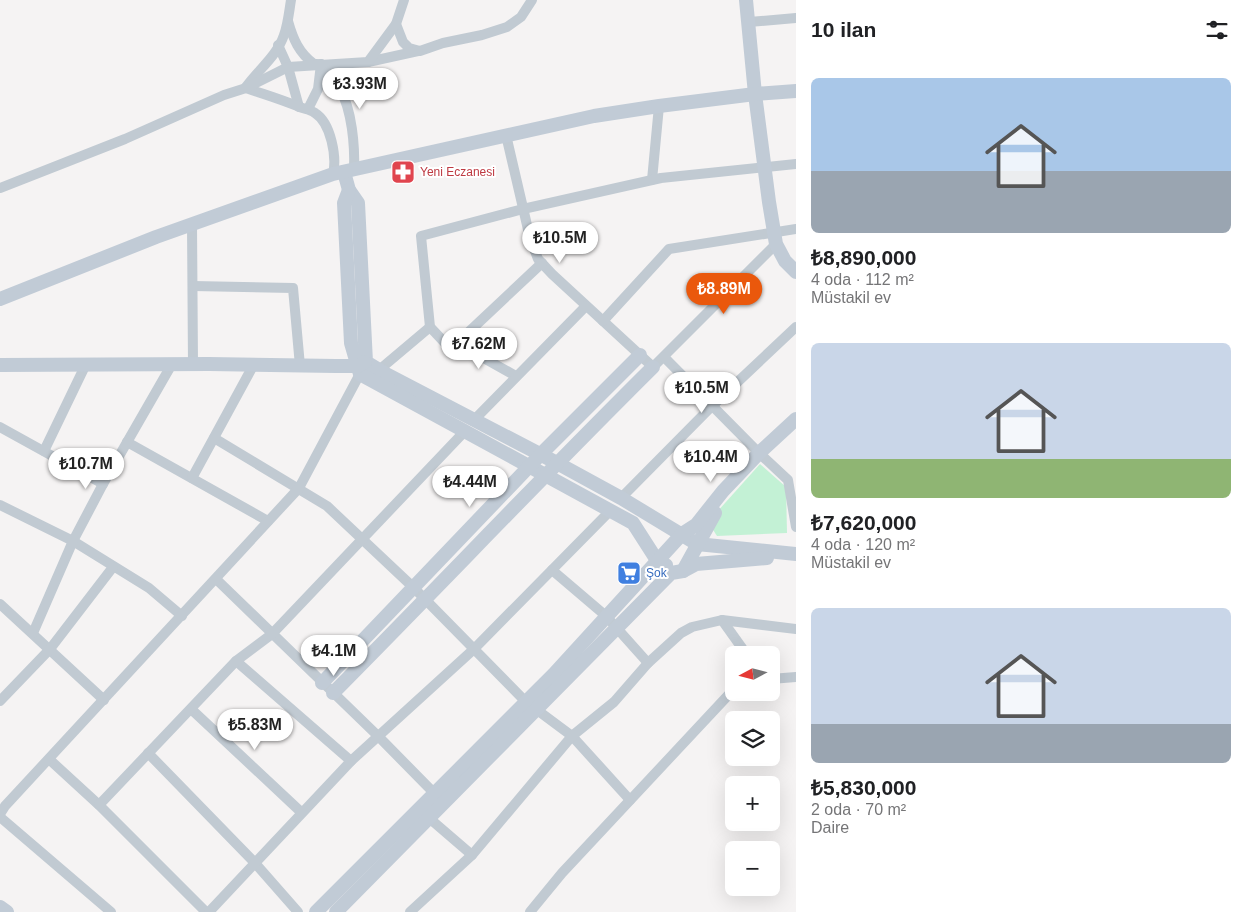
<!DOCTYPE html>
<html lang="tr">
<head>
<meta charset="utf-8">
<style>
  body { margin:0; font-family:Helvetica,sans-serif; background:#f2f2f2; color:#202124; height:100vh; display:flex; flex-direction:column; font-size:19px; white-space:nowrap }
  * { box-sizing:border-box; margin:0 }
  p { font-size:16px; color:#757577 }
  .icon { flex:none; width:28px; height:28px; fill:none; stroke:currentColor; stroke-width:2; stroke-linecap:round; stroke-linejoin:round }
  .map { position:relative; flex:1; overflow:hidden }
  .drawer { display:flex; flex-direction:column; background:#fff; width:450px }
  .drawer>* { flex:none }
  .needle { width:32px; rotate:263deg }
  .tools { position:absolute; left:725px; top:646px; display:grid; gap:10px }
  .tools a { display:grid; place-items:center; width:55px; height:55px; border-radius:8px; background:#fff; box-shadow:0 5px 20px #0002; font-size:25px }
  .price { position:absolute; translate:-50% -42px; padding:0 11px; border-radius:18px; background:#fff; color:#222; font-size:16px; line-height:32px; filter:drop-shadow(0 1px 2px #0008) }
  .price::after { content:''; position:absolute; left:50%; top:30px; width:15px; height:11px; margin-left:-8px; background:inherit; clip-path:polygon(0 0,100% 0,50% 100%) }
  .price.active { background:#ea580c; color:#fff }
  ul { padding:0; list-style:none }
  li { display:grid; align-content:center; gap:10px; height:265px; padding:0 15px }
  li span { display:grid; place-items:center; height:155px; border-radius:8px; color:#555 }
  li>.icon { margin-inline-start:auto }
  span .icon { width:90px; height:90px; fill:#fffc; stroke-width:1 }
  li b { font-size:21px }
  h2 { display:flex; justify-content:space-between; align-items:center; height:60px; padding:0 15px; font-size:21px }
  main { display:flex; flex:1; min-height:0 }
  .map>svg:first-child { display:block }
  .green { fill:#c3f1d5 }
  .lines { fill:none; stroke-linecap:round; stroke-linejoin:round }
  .street { stroke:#c1cad2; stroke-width:10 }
  .secondary { stroke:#c1cbd6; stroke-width:14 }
  .labels { text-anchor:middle; stroke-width:4; stroke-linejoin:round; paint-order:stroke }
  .health-label { font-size:12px; fill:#be3a42; stroke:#fff; text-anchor:start }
  .shop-label { font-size:12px; fill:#366cbe; stroke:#fff; text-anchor:start }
</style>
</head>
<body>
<main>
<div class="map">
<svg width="796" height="912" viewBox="0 0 796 912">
  <rect width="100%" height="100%" fill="#f5f3f3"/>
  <!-- green -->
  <path class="green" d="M760,464L786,487L787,533L717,536L708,522Z"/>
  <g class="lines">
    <!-- street -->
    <g class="street">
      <path d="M288,21C293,39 299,53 314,64H317"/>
      <path d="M749,22L796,18"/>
      <path d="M396,24L403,42L409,48L420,51L443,43L482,35L507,27L521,17L532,0"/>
      <path d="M278,45L288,67L299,107"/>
      <path d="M368,62L418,51"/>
      <path d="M321,64C327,72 335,80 340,89C352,110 355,146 354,170"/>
      <path d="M246,87C258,70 277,56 284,35C288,24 289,12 291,0"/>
      <path d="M246,88C263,94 280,99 297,106C303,109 310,109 315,113C331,123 337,157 333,174"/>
      <path d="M308,109L318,89L321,64"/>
      <path d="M506,135L530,238L538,259L552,274L653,367L776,244"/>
      <path d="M652,180L659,106"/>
      <path d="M0,188L125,139L224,95L246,88L288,67L368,62L396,24L404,0"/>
      <path d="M192,224L193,364"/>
      <path d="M542,263L458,342L446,344L430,327L421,236L523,209L661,178L796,164"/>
      <path d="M193,286L293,288L300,366"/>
      <path d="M603,321L669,249L796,229"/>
      <path d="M455,342L516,376"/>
      <path d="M664,357L759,453L788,480L796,527"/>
      <path d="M379,370L430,327"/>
      <path d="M474,420L586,306"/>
      <path d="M0,427L103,484"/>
      <path d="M214,438L327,506L414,588L525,701L572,736L630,800"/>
      <path d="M127,442L268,521"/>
      <path d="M44,451L86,364"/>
      <path d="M192,478L253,366"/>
      <path d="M621,498L712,406L796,327"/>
      <path d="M0,505L73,541L149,588L182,616"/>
      <path d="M552,570L606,616L648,663"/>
      <path d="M216,579L378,736L434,793"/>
      <path d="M0,604L104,700"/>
      <path d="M722,620L747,655"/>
      <path d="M33,633L73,541L103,484L172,364"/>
      <path d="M236,661L351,761"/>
      <path d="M771,679L796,677"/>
      <path d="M0,701L50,649L113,567"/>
      <path d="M191,709L301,812"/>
      <path d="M148,753L255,863L298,912"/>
      <path d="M50,760L99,805L206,912"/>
      <path d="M99,805L236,661L272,634L465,431"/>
      <path d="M0,814L5,806L299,488L363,368"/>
      <path d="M0,817L111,912"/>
      <path d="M429,818L472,855"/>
      <path d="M209,912L351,761L474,649L610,511"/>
      <path d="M410,912L472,855L572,736L614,702L648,663L681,633L692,627L722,620L796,629"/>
      <path d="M530,912L562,873L734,689"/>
    </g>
    <!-- secondary -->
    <g class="secondary">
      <path d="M746,0L755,94L769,202L776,244L785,261L796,272"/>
      <path d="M344,172L349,190L358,203L366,362L384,373L557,463L621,498L697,544L796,554"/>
      <path d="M349,190L344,203L351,343L360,374L633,523L658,562L666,565"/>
      <path d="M0,299L156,237L333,174L594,116L659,106L755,94L796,91"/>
      <path d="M0,365L209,364L336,366H358L365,362"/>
      <path d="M683,571L715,513"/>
      <path d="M322,683L541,454L640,355"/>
      <path d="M333,693C440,585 545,474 653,367"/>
      <path d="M0,907L7,912"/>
      <path d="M316,912L554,674L682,534L696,525L723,491L759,453L796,419"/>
      <path d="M336,912L671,573L683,571L696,564L767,558"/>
    </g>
  </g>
  <!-- icons -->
  <defs>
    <g id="pharmacy-square" transform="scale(1.25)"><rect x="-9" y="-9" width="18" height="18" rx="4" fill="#e0444e" stroke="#fff"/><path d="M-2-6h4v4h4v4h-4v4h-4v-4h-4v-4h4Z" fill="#fff"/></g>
    <g id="supermarket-square" transform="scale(1.25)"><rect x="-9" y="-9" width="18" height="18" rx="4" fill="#3f7fe0" stroke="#fff"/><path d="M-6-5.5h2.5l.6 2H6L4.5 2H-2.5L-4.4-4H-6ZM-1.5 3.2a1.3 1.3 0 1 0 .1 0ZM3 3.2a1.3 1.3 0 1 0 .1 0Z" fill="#fff"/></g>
  </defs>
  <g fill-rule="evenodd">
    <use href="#pharmacy-square" x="403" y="172"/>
    <use href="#supermarket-square" x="629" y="573"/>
  </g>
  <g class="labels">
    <!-- health labels -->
    <g class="health-label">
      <text x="420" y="176">Yeni Eczanesi</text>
    </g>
    <!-- shop labels -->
    <g class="shop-label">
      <text x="646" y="577">Şok</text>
    </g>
  </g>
</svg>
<div class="tools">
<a><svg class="needle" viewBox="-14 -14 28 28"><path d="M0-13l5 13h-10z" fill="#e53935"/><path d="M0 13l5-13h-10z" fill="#757577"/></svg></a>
<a><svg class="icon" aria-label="layers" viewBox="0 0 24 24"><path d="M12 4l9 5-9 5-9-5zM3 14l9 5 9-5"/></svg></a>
<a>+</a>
<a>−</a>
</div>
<b class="price" style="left:360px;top:110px">₺3.93M</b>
<b class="price" style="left:560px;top:264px">₺10.5M</b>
<b class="price active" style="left:724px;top:315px">₺8.89M</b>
<b class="price" style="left:479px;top:370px">₺7.62M</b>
<b class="price" style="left:702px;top:414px">₺10.5M</b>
<b class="price" style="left:711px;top:483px">₺10.4M</b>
<b class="price" style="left:86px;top:490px">₺10.7M</b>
<b class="price" style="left:470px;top:508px">₺4.44M</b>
<b class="price" style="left:334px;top:677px">₺4.1M</b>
<b class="price" style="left:255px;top:751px">₺5.83M</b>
</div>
<section class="drawer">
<h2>10 ilan<svg class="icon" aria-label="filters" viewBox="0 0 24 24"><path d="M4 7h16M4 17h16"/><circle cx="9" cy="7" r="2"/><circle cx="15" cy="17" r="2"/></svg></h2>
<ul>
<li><span style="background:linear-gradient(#a9c7e8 60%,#9aa5b1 0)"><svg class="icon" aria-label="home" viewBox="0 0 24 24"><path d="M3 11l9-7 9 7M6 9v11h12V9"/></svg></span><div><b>₺8,890,000</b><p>4 oda · 112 m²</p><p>Müstakil ev</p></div></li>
<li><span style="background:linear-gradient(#c9d6e8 75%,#8fb573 0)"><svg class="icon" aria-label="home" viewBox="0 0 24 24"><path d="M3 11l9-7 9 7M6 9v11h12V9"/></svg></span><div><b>₺7,620,000</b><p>4 oda · 120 m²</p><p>Müstakil ev</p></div></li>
<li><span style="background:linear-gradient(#c9d6e8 75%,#9aa5b1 0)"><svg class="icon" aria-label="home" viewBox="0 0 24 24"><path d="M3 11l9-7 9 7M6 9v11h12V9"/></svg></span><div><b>₺5,830,000</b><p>2 oda · 70 m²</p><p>Daire</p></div></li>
</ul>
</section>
</main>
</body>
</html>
